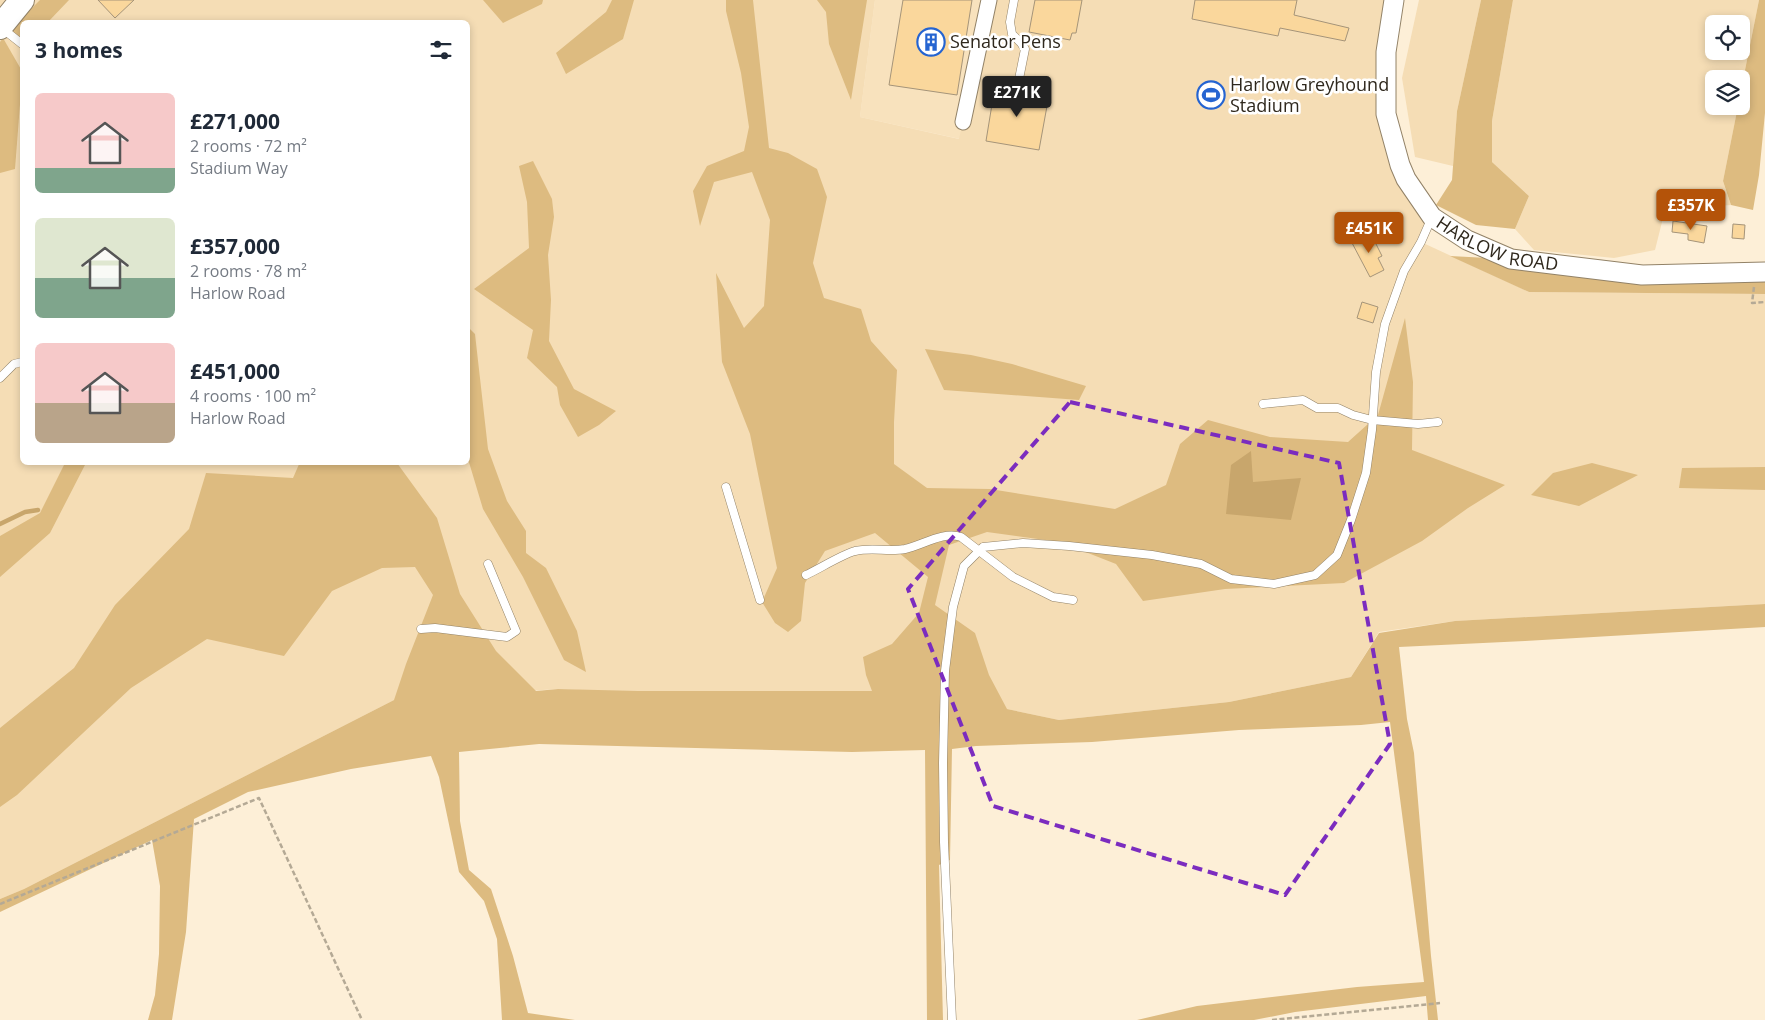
<!DOCTYPE html>
<html lang="en">
<head>
<meta charset="utf-8">
<style>
  body { margin:0; font-family:"Open Sans",sans-serif; background:#f6f6f7; color:#1f2937; height:100vh; display:flex; flex-direction:column; font-size:19px; white-space:nowrap }
  * { box-sizing:border-box; margin:0 }
  p { font-size:16px; color:#747a83 }
  .icon { flex:none; width:28px; height:28px; fill:none; stroke:currentColor; stroke-width:2; stroke-linecap:round; stroke-linejoin:round }
  .map { position:relative; flex:1; overflow:hidden }
  .details { position:absolute; left:20px; top:20px; width:450px; height:445px; display:flex; flex-direction:column; background:#fff; border-radius:8px; box-shadow:0 2px 8px #0003 }
  .details>* { flex:none }
  .buttons { position:absolute; left:1705px; top:15px; display:grid; gap:10px }
  .buttons a { display:grid; place-items:center; width:45px; height:45px; border-radius:8px; background:#fff; box-shadow:0 2px 8px #0003; font-size:25px }
  .price { position:absolute; translate:-50% -42px; padding:0 11px; border-radius:5px; background:#b45309; color:#fff; font-size:16px; line-height:32px; filter:drop-shadow(0 1px 2px #0008) }
  .price::after { content:''; position:absolute; left:50%; top:30px; width:15px; height:11px; margin-left:-8px; background:inherit; clip-path:polygon(0 0,100% 0,50% 100%) }
  .price.on { background:#222; color:#fff }
  ul { padding:0; list-style:none }
  li { display:flex; align-items:center; gap:15px; height:125px; padding:0 15px }
  li span { display:grid; place-items:center; flex:none; width:140px; height:100px; border-radius:8px; color:#555 }
  li>.icon { margin-inline-start:auto }
  span .icon { width:60px; height:60px; fill:#fffc; stroke-width:1 }
  li b { font-size:21px }
  h2 { display:flex; justify-content:space-between; align-items:center; height:60px; padding:0 15px; font-size:21px }
  .map>svg:first-child { display:block }
  .built { fill:#f8e2bd }
  .green { fill:#f5ddb5; fill-rule:evenodd }
  .forest { fill:#ddbb80 }
  .water { fill:#c8a66c }
  .lines { fill:none; stroke-linecap:round; stroke-linejoin:round }
  .stream { stroke:#c8a66c; stroke-width:4.5 }
  .building { fill:#fad79c; stroke:#a59479 }
  .service-casing { stroke:#928267; stroke-width:9 }
  .minor-casing { stroke:#928267; stroke-width:17 }
  .tertiary-casing { stroke:#928267; stroke-width:21 }
  .primary-casing { stroke:#928267; stroke-width:26 }
  .path { stroke:#b4a995; stroke-width:2.5; stroke-dasharray:5 2.5; stroke-linecap:butt }
  .service { stroke:#fff; stroke-width:8 }
  .minor { stroke:#fff; stroke-width:15 }
  .tertiary { stroke:#fff; stroke-width:19 }
  .primary { stroke:#fff; stroke-width:24 }
  .marked { fill:none; stroke:#7b2cbf; stroke-width:4; stroke-dasharray:10 6; stroke-linejoin:round }
  .labels { text-anchor:middle; stroke-width:5; stroke-linejoin:round; paint-order:stroke }
  .poi-label { font-size:18px; fill:#2f281d; stroke:#fff; text-anchor:start }
  .street-label { font-size:18px; fill:#2f281d; stroke:#fff }
</style>
</head>
<body>
<div class="map">
<svg width="1765" height="1020" viewBox="0 0 1765 1020">
  <rect width="100%" height="100%" fill="#fdefd7"/>
  <!-- built -->
  <path class="built" d="M875,0H989L960,139L860,117Z"/>
  <!-- green -->
  <g class="green">
    <path d="M0,0H875L860,117L959,139L989,0H1394L1386,114L1432,217L1421,242L1529,292L1765,294V604L1455,621L1379,632L1351,677L1229,702L1059,720L1007,709L558,689L394,700L24,889L0,899ZM22,22H468V462H22Z"/>
    <path d="M1419,0H1481L1457,111L1453,166L1415,157L1402,78Z"/>
    <path d="M1513,0H1759L1741,90V79H1714V106H1738L1723,181L1731,205L1665,210L1655,250L1614,258L1534,250L1515,229L1529,196L1492,162V121ZM1714,24H1741V51H1714Z"/>
  </g>
  <!-- forest -->
  <g class="forest">
    <path d="M40,0H69L48,22H22V44L9,31Z"/>
    <path d="M483,0H543L542,4L503,23Z"/>
    <path d="M612,0H634L623,39L566,74L556,53L606,12Z"/>
    <path d="M726,0H753L769,148L788,153L817,169L827,197L813,263L824,298L861,309L871,341L897,370L894,422V464L927,488L990,489L1115,509L1166,485L1180,444L1208,420L1270,437L1348,442L1378,415L1405,318L1413,382L1412,450L1505,485L1468,508L1422,541L1344,583L1225,589L1143,601L1116,564L1060,542L987,532L949,545L935,605L975,633L989,675L1007,709L1059,720L1229,702L1351,677L1379,633L1455,621L1765,604V627L1525,641L1399,647L1407,719L1414,753L1431,956L1438,1020H1428L1426,996L1295,1012L1254,1020H1137L1197,1006L1357,987L1424,982L1390,722L1361,725L1239,730L1092,742L976,746L952,749L950,860L939,865L943,1020H927L925,750L852,752L539,744L459,752L460,821L469,870L491,889L513,956L528,1013L575,1020H502L497,939L484,901L459,872L439,777L431,756L351,769L248,792L194,819L186,932L172,1020H148L155,995L159,954L160,886L152,840L0,912V899L24,889L394,700L406,664L433,595L415,567L382,568L332,591L284,656L207,639L131,688L17,795L0,807V728L74,668L115,605L189,529L206,473L293,478L300,462L397,463L437,518L460,594L496,651L536,691L558,689L638,691H872L866,675L863,657L892,644L919,613L928,577L875,533L825,551L805,583L801,621L788,632L775,623L762,602L777,568L750,434L722,362L716,273L744,328L764,306L770,220L752,172L714,182L700,226L693,191L707,166L744,151L749,127L741,73L726,11Z"/>
    <path d="M817,0H867L851,100L829,44L826,12Z"/>
    <path d="M1481,0H1513L1492,121V162L1529,196L1515,229L1476,225L1436,205L1452,180L1457,111Z"/>
    <path d="M1759,0H1765V113L1759,175L1753,210L1731,205L1723,181L1738,106H1741V90Z"/>
    <path d="M3,38L22,71V78L15,169L0,173V42Z"/>
    <path d="M533,161L552,199L554,217L548,255L551,300L549,341L574,389L616,411L599,425L578,437L560,405L557,387L527,358L533,330L474,289L529,248L527,202L519,166Z"/>
    <path d="M1450,256L1765,273V294L1529,292Z"/>
    <path d="M468,327L475,334L488,449L507,501L526,531V553L546,568L577,631L586,672L564,660L523,577L483,509L468,459Z"/>
    <path d="M925,349L971,355L1012,364L1086,386L1079,400L944,390Z"/>
    <path d="M65,463H86L50,533L0,577V536L40,513Z"/>
    <path d="M1592,463L1638,475L1579,506L1531,495L1553,473Z"/>
    <path d="M1765,467V490L1679,488L1682,468Z"/>
  </g>
  <!-- water -->
  <path class="water" d="M1251,451L1253,482L1301,478L1291,520L1226,514L1231,465Z"/>
  <g class="lines">
    <!-- stream -->
    <path class="stream" d="M0,524L25,512L38,510"/>
  </g>
  <!-- building -->
  <g class="building">
    <path d="M98,0H134L115,18Z"/>
    <path d="M903,0H972L957,95L889,85Z"/>
    <path d="M1035,0H1082L1076,33H1072L1070,40L1029,32Z"/>
    <path d="M1195,0H1297L1294,15L1349,28L1345,41L1280,28L1278,36L1192,19Z"/>
    <path d="M995,86L1049,95L1039,150L986,141Z"/>
    <path d="M1673,221L1707,226L1704,243L1688,240V234L1672,232Z"/>
    <path d="M1733,224L1745,225L1744,239L1732,238Z"/>
    <path d="M1370,232L1382,256L1378,258L1384,270L1370,277L1351,241Z"/>
    <path d="M1362,302L1378,307L1373,323L1357,318Z"/>
  </g>
  <g class="lines">
    <!-- service casing -->
    <g class="service-casing">
      <g id="service">
        <path d="M1014,0L1010,22L1012,34L1021,43L1025,49L1019,79"/>
        <path d="M3,29L22,44"/>
        <path d="M0,378L14,364L22,362"/>
        <path d="M1263,404L1303,400L1317,408H1338L1353,415L1372,420L1418,424L1438,422"/>
        <path d="M726,487L760,600"/>
        <path d="M806,575C819,569 841,555 855,551C872,547 888,552 905,549C923,545 943,531 961,537L1013,577L1053,597L1073,600"/>
        <path d="M421,629L435,628L507,637L516,631L488,564"/>
        <path d="M952,1020L944,842L943,763L945,671L953,607L964,566L983,547L1023,543L1069,546L1152,555L1201,564L1231,579L1274,584L1315,575L1337,555L1351,520L1366,473L1372,430L1376,372L1385,324L1404,271L1421,242L1432,217"/>
      </g>
    </g>
    <!-- minor casing -->
    <g class="minor-casing">
      <path id="minor" d="M963,122L989,0"/>
    </g>
    <!-- tertiary casing -->
    <g class="tertiary-casing">
      <g id="tertiary">
        <path id="s1" d="M1394,0L1386,52V114L1400,165L1406,179L1432,217L1467,240L1511,259L1642,275L1765,272"/>
      </g>
    </g>
    <!-- primary casing -->
    <g class="primary-casing">
      <path id="primary" d="M0,27L22,0"/>
    </g>
    <!-- path -->
    <g class="path">
      <path d="M1754,287L1752,303L1765,302"/>
      <path d="M0,904L259,798L362,1020"/>
      <path d="M1272,1020L1440,1003"/>
    </g>
    <!-- service -->
    <use href="#service" class="service"/>
    <!-- minor -->
    <use href="#minor" class="minor"/>
    <!-- tertiary -->
    <use href="#tertiary" class="tertiary"/>
    <!-- primary -->
    <use href="#primary" class="primary"/>
  </g>
  <!-- marked area -->
  <path class="marked" d="M1070,402L1339,463L1390,744L1285,895L993,806L908,589Z"/>
  <!-- icons -->
  <defs>
    <g id="building-ring" transform="scale(1.4375)"><circle r="9.5" fill="#fff" stroke="#2564d1" stroke-width="1.5"/><path d="M-4-6H4V6H1V3H-1V6H-4ZM-2.5-4.3h1.7v1.8h-1.7ZM.8-4.3h1.7v1.8H.8ZM-2.5-1h1.7V.8h-1.7ZM.8-1h1.7V.8H.8Z" fill="#2564d1"/></g>
    <g id="stadium-ring" transform="scale(1.4375)"><circle r="9.5" fill="#fff" stroke="#2564d1" stroke-width="1.5"/><path d="M0-5a6.5 5 0 1 0 0 10a6.5 5 0 1 0 0-10ZM-3.5-1.8h7v3.6h-7Z" fill="#2564d1"/></g>
  </defs>
  <g fill-rule="evenodd">
    <use href="#building-ring" x="931" y="42"/>
    <use href="#stadium-ring" x="1211" y="95"/>
  </g>
  <g class="labels">
    <!-- poi labels -->
    <g class="poi-label">
      <text x="950" y="48">Senator Pens</text>
      <text x="1230" y="91">Harlow Greyhound<tspan x="1230" dy="21">Stadium</tspan></text>
    </g>
    <!-- street labels -->
    <g class="street-label">
      <text dy="6" stroke="none"><textPath href="#s1" startOffset="301">HARLOW ROAD</textPath></text>
    </g>
  </g>
</svg>
<div class="buttons">
<a><svg class="icon" aria-label="locate" viewBox="0 0 24 24"><circle cx="12" cy="12" r="6"/><path d="M12 2v4M12 18v4M2 12h4M18 12h4"/></svg></a>
<a><svg class="icon" aria-label="layers" viewBox="0 0 24 24"><path d="M12 4l9 5-9 5-9-5zM3 14l9 5 9-5"/></svg></a>
</div>
<b class="price on" style="left:1017px;top:118px">£271K</b>
<b class="price" style="left:1691px;top:231px">£357K</b>
<b class="price" style="left:1369px;top:254px">£451K</b>
<section class="details">
<h2>3 homes<svg class="icon" aria-label="filters" viewBox="0 0 24 24"><path d="M4 7h16M4 17h16"/><circle cx="9" cy="7" r="2"/><circle cx="15" cy="17" r="2"/></svg></h2>
<ul>
<li><span style="background:linear-gradient(#f6c9c9 75%,#7fa58c 0)"><svg class="icon" aria-label="home" viewBox="0 0 24 24"><path d="M3 11l9-7 9 7M6 9v11h12V9"/></svg></span><div><b>£271,000</b><p>2 rooms · 72 m²</p><p>Stadium Way</p></div></li>
<li><span style="background:linear-gradient(#dfe7d0 60%,#7fa58c 0)"><svg class="icon" aria-label="home" viewBox="0 0 24 24"><path d="M3 11l9-7 9 7M6 9v11h12V9"/></svg></span><div><b>£357,000</b><p>2 rooms · 78 m²</p><p>Harlow Road</p></div></li>
<li><span style="background:linear-gradient(#f6c9c9 60%,#b9a48a 0)"><svg class="icon" aria-label="home" viewBox="0 0 24 24"><path d="M3 11l9-7 9 7M6 9v11h12V9"/></svg></span><div><b>£451,000</b><p>4 rooms · 100 m²</p><p>Harlow Road</p></div></li>
</ul>
</section>
</div>
</body>
</html>
